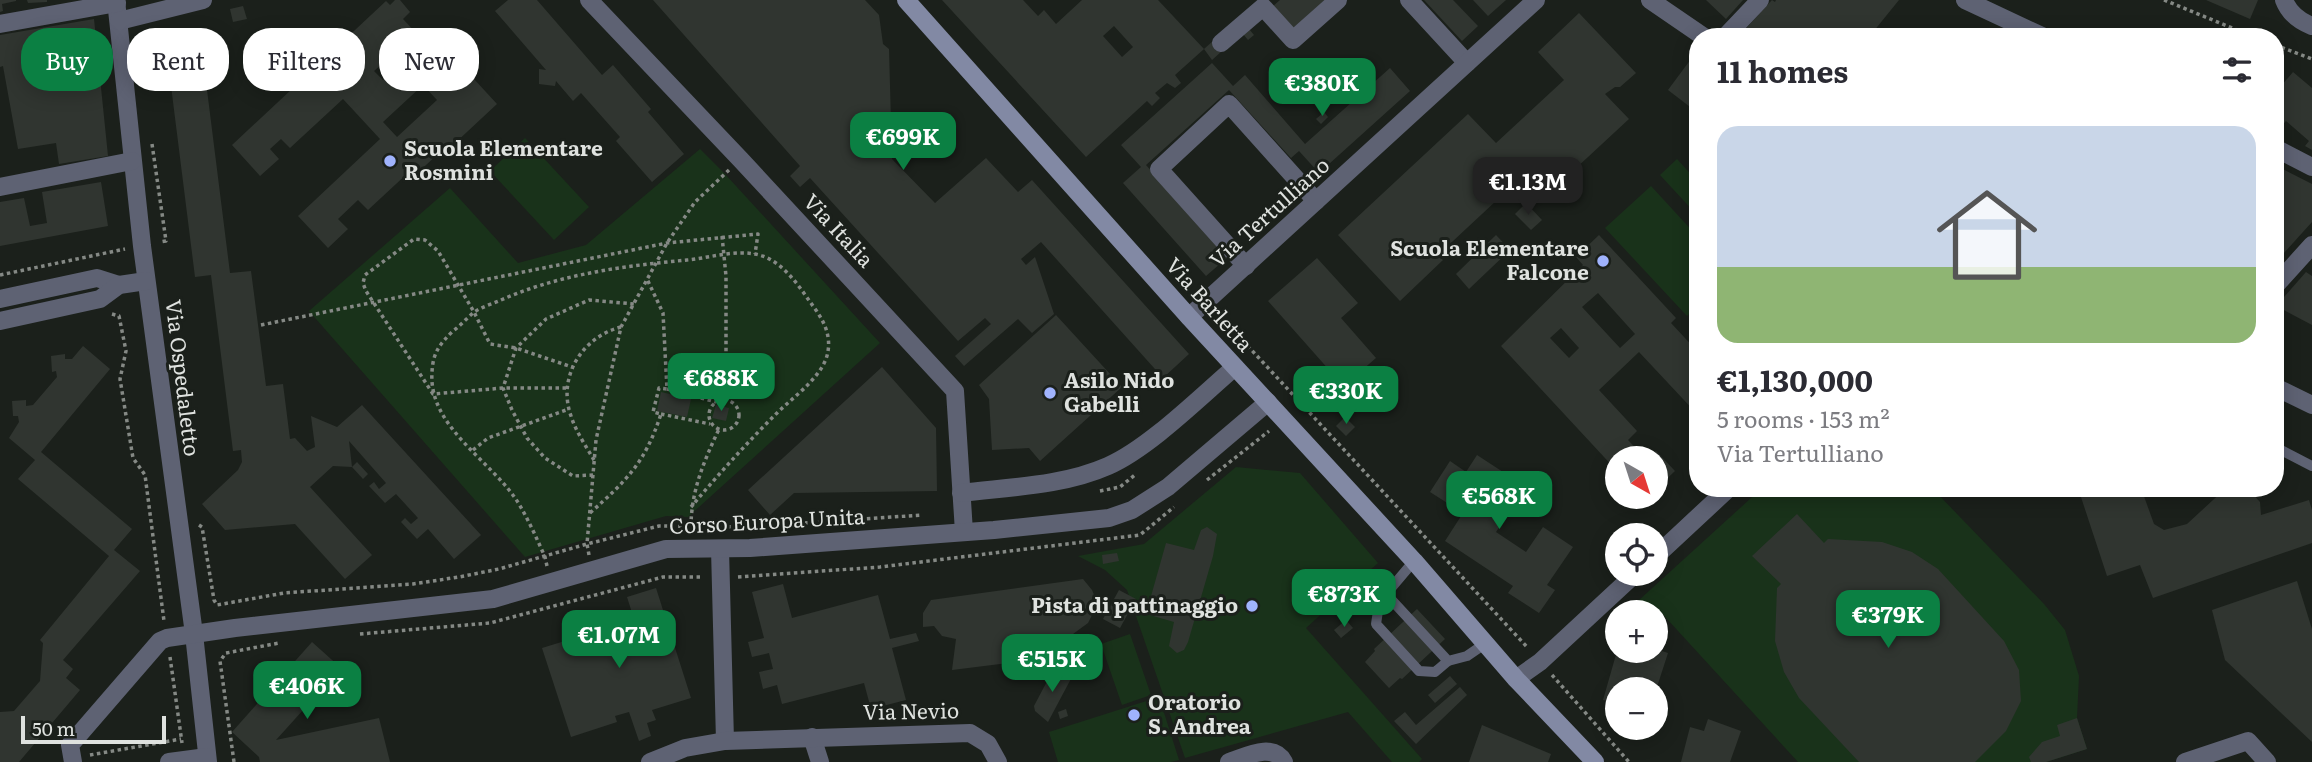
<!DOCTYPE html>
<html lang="en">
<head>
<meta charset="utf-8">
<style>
  body { margin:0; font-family:Literata,serif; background:#f7f7f7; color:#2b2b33; height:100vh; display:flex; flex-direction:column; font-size:26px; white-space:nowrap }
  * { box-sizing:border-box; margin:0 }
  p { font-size:23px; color:#7c7c81 }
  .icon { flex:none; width:38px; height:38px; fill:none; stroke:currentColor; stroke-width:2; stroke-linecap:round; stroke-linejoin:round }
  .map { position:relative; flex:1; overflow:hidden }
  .details { position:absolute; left:1689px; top:28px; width:595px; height:469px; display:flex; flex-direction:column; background:#fff; border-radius:28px; box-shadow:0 4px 18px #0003 }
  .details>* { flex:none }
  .banner { position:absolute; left:21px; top:28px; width:665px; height:63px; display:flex; gap:14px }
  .needle { width:46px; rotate:141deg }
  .buttons { position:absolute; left:1605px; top:446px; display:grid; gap:14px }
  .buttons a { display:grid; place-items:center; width:63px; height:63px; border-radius:50%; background:#fff; box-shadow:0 4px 18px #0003; font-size:35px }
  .scale { position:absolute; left:21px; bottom:18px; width:145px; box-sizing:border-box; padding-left:7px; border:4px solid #dfe2df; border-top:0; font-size:19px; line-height:24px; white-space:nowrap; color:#dfe2df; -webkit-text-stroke:5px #1b201b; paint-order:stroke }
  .price { position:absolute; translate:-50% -60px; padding:0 16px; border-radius:14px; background:#0b8043; color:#fff; font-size:23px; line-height:46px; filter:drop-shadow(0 2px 4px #0008) }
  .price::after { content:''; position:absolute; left:50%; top:42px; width:21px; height:16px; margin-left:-10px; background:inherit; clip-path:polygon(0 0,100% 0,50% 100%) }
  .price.on { background:#222; color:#fff }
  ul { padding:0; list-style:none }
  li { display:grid; align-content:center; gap:14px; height:371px; padding:0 28px }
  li+li { border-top:2px solid #e1e1e2 }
  li span { display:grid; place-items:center; height:217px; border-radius:21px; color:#555 }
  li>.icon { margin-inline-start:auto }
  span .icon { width:126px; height:126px; fill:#fffc; stroke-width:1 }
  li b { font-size:30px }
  h2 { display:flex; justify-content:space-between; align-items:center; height:84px; padding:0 28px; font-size:30px }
  .pill { padding:0 24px; border-radius:28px; background:#fff; box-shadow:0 4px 18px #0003; font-size:24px; line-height:63px }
  .pill.on { background:#0b8043; color:#fff }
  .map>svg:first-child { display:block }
  .green { fill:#19321a }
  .building { fill:#303530; fill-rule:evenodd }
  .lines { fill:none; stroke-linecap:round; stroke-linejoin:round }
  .path { stroke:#858985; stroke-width:3.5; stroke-dasharray:3.5 3.5; stroke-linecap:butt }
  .lane { stroke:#5e6273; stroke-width:10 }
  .street { stroke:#5e6273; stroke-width:18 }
  .secondary { stroke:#8289a4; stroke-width:18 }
  .poi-dot { fill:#a0b3fd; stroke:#1b201b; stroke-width:2.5 }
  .labels { text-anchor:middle; stroke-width:6; stroke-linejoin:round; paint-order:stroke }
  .poi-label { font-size:21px; font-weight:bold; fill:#dfe2df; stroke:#1b201b; text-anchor:start }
  .street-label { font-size:21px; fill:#dfe2df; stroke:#1b201b }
</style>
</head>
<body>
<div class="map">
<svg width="2312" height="762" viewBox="0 0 2312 762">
  <rect width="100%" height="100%" fill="#1b201b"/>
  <!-- green -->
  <g class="green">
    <path d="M525,138L589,207L554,240L490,171Z"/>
    <path d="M700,149L725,174L880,343L688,517L666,516L525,557L309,311L450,188L518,263L586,245Z"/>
    <path d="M1677,159L1697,181V215L1660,175Z"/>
    <path d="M1651,186L1697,236V306L1687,316L1605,228Z"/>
    <path d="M1236,467L1300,473L1378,563L1306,628L1422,759L1419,762H1392L1348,712L1185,758L1127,590L1105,570L1078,556L1144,544Z"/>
    <path d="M1762,488H1932L2044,604L2065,630L2079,676L2077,718L2087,749L2046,762H1798L1656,607L1649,612H1629L1627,611Z"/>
    <path d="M1130,634L1151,695L1122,705L1101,644Z"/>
    <path d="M1159,697L1179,760L1171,762H1058L1049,732Z"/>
  </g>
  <!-- building -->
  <g class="building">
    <path d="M0,0H16V1L2,4L3,11L0,12Z"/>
    <path d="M27,0H47V2L28,3Z"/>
    <path d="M395,0H400L410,12L403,19L466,86L474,79L497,104L453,145L450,143L414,176L410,171L368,210L358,200L338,219L348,229L328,248L298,216L380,139L343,99L290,148L281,139L270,149L279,159L260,176L232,145L386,1L390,5ZM394,53L403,62L383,80L374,71ZM423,85L437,100L397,137L383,122Z"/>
    <path d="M508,0H537L602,75L613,65L651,109L648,112L684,154L652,182L616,141L620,137L581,93L573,101L556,81L555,86L539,84V69L546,70L495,11Z"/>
    <path d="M653,0H865L879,15L883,44L889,49L892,159L935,203L986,158L1018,192L1032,180L1189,354L1163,378L1041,242L1021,259L1026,265L1035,257L1054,314L1032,333L1018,319L964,366L955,356L991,324L985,318L958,341L810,178L800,187L790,176L800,166Z"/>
    <path d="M942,0H1023L1038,16L1044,10L1056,24L1082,0H1158L1204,49L1213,41L1222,51L1212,60L1204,49L1175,75L1181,83L1175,88L1167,83L1155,93L1160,98L1152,106L1147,101L1086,157ZM1114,26L1133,47L1122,57L1103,36Z"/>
    <path d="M1280,0H1327L1294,30L1272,7Z"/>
    <path d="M1424,0H1453L1478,26L1462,41Z"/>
    <path d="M1473,0H1506L1488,16Z"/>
    <path d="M1706,0H1743L1726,19Z"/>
    <path d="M1772,0L1775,2L1776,0H1899L1869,37H1778L1774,33L1770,37H1742L1740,35Z"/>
    <path d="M2206,0H2258L2250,19Z"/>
    <path d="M243,6L247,19L233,22L230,9Z"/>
    <path d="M1579,13L1636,73L1620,87H1615L1605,94L1629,119L1547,195L1526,173L1438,255L1443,260L1400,301L1338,235L1468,114L1496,143L1564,80L1538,52Z"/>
    <path d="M94,19L108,156L59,164L56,143L18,149L3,66L0,67V35Z"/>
    <path d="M1249,29L1254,35L1248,40L1243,34Z"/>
    <path d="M201,42L230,273L251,271L266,386L283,384L290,439L295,438L307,451L315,447L311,416L337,427L362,405L481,535L454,559L428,529L417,539L401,522L405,518L411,524L418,518L396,494L385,503L369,486L374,482L379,489L386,483L349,441L352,467L333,466L310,487L372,555L345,579L295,524L225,530L202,504L238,470L242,462L241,450L233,451L211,275L195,277L166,46Z"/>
    <path d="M1691,59L1698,63V113L1668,90Z"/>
    <path d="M1212,63L1233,86L1245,75L1305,144L1390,68L1410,91L1319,173L1299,151L1291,158L1229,90L1146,165L1228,257L1206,276L1123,183L1141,167L1121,145Z"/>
    <path d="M1341,67L1356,83L1347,91L1332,75Z"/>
    <path d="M2293,72L2312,88V150L2305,146L2309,141L2286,121L2275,133V93Z"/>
    <path d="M1324,112L1328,117L1321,124L1316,119Z"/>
    <path d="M2275,165L2312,184V222L2275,263V220L2278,223L2284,217L2278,212L2275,215Z"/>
    <path d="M101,182L108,226L0,246V202L24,198L30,226L47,223L42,192Z"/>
    <path d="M1526,203L1542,220L1531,230L1515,214Z"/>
    <path d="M1496,235L1510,250L1469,289L1456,274Z"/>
    <path d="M1599,235L1676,318L1671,323L1698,352V415L1639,352L1599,390L1637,431L1628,440L1645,458H1617V471L1501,346L1583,265L1576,257ZM1598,293L1635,334L1620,348L1582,307ZM1561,328L1579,348L1569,358L1550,338Z"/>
    <path d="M1317,258L1358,303L1341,318L1376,358L1361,371L1363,374L1346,389L1268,301Z"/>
    <path d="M2306,272L2312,276V325L2276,306Z"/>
    <path d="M1056,315L1122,387L1040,461L1029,448L992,450L989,399L979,385Z"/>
    <path d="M83,346L110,369L41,452L132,529L114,550L140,571L63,660L73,669L66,678L80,690L19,762H0V712L14,711L40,681L43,643L40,640L109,556L18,479L35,460L9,438L19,422L18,416H13L12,401L26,400V406L33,405L57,377L56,371L52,372L51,356L65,354V359H72Z"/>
    <path d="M882,367L936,428L937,491L794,493L770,515L748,490Z"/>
    <path d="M661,392L691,399L687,417L657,411Z"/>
    <path d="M716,405L729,408L726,421L712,418Z"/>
    <path d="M1345,417L1355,427L1346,436L1336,426Z"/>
    <path d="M1656,451L1675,471L1656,489V458H1648Z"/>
    <path d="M1477,455L1526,487L1496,532L1526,552L1543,527L1573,547L1547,585L1555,590L1539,613L1508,593L1513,586L1445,541L1463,513L1430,492L1450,461L1466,472Z"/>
    <path d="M357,462L368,474L363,479L352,467Z"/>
    <path d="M2078,488H2141L2154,524L2164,530L2187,524L2226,488H2247L2260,502L2261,515L2309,500L2312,510V543L2153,598L2140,565L2107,576Z"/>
    <path d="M1797,514L1824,543L1828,539L1882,542L1912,552L1938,569L2004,641L2019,670L2021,701L2006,731L1975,762H1859L1799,698L1784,672L1775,641L1777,588L1781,584L1752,556Z"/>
    <path d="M1207,527L1217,534L1213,556L1188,642L1184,650L1177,653L1169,646L1174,622L1146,614L1166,543L1194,550L1201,530Z"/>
    <path d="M1117,553L1119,561L1103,564L1102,555Z"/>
    <path d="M1083,579L1092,590L1097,602L1093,604V613L1088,623L1073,634L1081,654L952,670L956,639L942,636L934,626L923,627V613L931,600Z"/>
    <path d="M2297,581L2312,629V742L2225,660L2212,610Z"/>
    <path d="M783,584L792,618L878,595L890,639L916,633L919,641L892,648L906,700L871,709L864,683L782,704L777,685L763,689L759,672L773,669L769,653L752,657L748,642L764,638L752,592Z"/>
    <path d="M656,588L691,698L652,710L656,720L647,723L651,736L639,741L629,712L615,716L617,722L571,737L542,648L594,632L589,617L601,613L606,628L634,619L627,597Z"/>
    <path d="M1119,590L1136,599L1120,628L1103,619Z"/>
    <path d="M1417,609L1445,639L1402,679L1400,678L1389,688L1365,662L1375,651L1374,649Z"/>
    <path d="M1346,620L1353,628L1341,638L1334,630Z"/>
    <path d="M312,642L341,668L276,740L379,718L390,762H260L259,757L232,732Z"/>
    <path d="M1656,649L1668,653L1656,690H1617V704L1603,700L1617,651H1656Z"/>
    <path d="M1053,670L1074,673L1048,722L1035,711L1034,706Z"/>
    <path d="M1450,676L1457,684L1435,703L1428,695Z"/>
    <path d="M1460,687L1467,695L1416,744L1394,721L1405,712L1416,725Z"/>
    <path d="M1066,709L1068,716L1060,719L1058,712Z"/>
    <path d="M2077,718L2087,749L2046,762H2031L2029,757L2042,742L2060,736L2057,725Z"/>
    <path d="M1708,719L1741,731L1730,762H1681L1690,727L1704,731Z"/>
    <path d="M1482,725L1551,754L1548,762H1469Z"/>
  </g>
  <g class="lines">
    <!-- path -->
    <g class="path">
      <path d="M2164,0L2254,37"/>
      <path d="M2275,45L2312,59"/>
      <path d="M152,144L166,241L160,242"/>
      <path d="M722,236L726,276V399"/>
      <path d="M0,275L125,249"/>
      <path d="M112,314L119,316L126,351L120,379L133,458L145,475L164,621"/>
      <path d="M1219,315L1528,648"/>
      <path d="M261,325L667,243L758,234L755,254"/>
      <path d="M566,388H503L433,394L366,291L363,283L365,275L414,239L425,240L438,251L474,312L490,344L516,348L572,367"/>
      <path d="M667,389L716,402"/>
      <circle cx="724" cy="415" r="15"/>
      <path d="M661,414L710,424"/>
      <path d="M473,450L488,438L569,409"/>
      <path d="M594,460C586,446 576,432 571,416C557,377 582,337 621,327"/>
      <path d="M593,475L573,476L545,458L527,438L512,410L503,388L516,348L546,319L589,300L634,304"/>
      <path d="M1207,480L1269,431"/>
      <path d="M1100,491L1120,487L1136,474"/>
      <path d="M590,513C627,480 645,463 661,414L653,412L659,388L667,389L663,313L647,279"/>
      <path d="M199,525L202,527L214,600L217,605L284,593L413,584L459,577L499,569L587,544L659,526L746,527L922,515"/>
      <path d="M691,527C691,491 704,461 719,429"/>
      <path d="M589,555L587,544L596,440L621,327L667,243L695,202L729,170"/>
      <path d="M547,566L545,557C537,539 529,521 519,504C493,461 428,428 432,372C433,352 440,344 453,331C460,326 466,319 473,313C481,307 492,304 501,300C560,274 624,266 687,260C709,258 733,250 755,254C782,259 798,285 813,306C825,322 833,339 826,359C817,382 789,400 773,417C744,446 717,476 691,507"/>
      <path d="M738,577L880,567L1140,535L1174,507"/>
      <path d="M360,634L490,623L663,577H703"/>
      <path d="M170,657L182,743"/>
      <path d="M1552,675L1629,762"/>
      <path d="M90,755L181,739"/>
      <path d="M234,762L220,661L226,653L279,643"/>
    </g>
    <!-- lane -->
    <g class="lane">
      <path d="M2275,447L2312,466"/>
      <path d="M1414,561L1386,594L1448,661L1467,656L1486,643"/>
      <path d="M1386,594L1378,611L1376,624L1419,671L1435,672L1448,661"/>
    </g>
    <!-- street -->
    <g class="street">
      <path d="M116,0L142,246L194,634L208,762"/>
      <path d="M589,0L741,160L955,391L964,532"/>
      <path d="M1409,0L1467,63"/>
      <path d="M1650,0L1704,37"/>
      <path d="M1965,0L2044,37"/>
      <path d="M2284,0C2289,13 2299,21 2312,26"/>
      <path d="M119,21L203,0"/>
      <path d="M0,24L117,3"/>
      <path d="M1725,37L1760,0"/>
      <path d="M1221,43L1263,7L1293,40L1338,0"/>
      <path d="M2275,148L2312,167"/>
      <path d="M0,187L132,161"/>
      <path d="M1246,266L1159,169L1229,104L1316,201"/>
      <path d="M2275,286L2312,245"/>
      <path d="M0,299L97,278L119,285"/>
      <path d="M1189,317L1536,0"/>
      <path d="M0,321L100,299L119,285L146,281"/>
      <path d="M2275,387L2312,405"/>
      <path d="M961,493C1009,487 1063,486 1108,466C1149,448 1200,397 1235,367"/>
      <path d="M720,549L725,741"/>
      <path d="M1656,556L1729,488"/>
      <path d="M1516,679L1540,662L1635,574"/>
      <path d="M812,737L820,762"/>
      <path d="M73,762L70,745L160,641L167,638L235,628L493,599L666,549L750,548L994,530L1109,518L1132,510L1168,487L1268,402"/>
      <path d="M169,762L207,757"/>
      <path d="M650,762L685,748L725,741L970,733L988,744L998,762"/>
      <path d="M1229,762C1247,756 1273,742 1284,762"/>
      <path d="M2185,762L2248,741L2267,762"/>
    </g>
    <!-- secondary -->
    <path class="secondary" d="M906,0L1189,317L1414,561L1516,679L1595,762"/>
  </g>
  <!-- markers -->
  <g class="poi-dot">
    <circle cx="390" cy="161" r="7"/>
    <circle cx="1603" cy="261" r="7"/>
    <circle cx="1050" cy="393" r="7"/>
    <circle cx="1252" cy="606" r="7"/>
    <circle cx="1134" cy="715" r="7"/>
  </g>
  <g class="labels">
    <!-- poi labels -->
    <g class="poi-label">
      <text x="404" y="156">Scuola Elementare<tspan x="404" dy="24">Rosmini</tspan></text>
      <text x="1589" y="256" text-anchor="end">Scuola Elementare<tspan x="1589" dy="24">Falcone</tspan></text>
      <text x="1064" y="388">Asilo Nido<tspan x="1064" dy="24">Gabelli</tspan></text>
      <text x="1238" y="613" text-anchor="end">Pista di pattinaggio</text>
      <text x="1148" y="710">Oratorio<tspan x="1148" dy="24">S. Andrea</tspan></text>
    </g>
    <!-- street labels -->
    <g class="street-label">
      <text transform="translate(1270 213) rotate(-42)" y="7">Via Tertulliano</text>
      <text transform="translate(838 231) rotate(47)" y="7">Via Italia</text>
      <text transform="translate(1209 305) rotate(48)" y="7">Via Barletta</text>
      <text transform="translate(182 378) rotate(83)" y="7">Via Ospedaletto</text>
      <text transform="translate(767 522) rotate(-3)" y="7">Corso Europa Unita</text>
      <text transform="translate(911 712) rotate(-1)" y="7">Via Nevio</text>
    </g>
  </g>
</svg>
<div class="buttons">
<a><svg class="needle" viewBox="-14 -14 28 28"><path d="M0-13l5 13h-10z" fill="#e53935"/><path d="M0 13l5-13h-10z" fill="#7c7c81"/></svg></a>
<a><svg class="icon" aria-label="locate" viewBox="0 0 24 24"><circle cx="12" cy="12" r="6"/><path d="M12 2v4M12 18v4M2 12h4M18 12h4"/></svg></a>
<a>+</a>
<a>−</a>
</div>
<div class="scale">50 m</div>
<b class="price" style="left:1322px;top:118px">€380K</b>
<b class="price" style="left:903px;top:172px">€699K</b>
<b class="price on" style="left:1528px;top:217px">€1.13M</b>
<b class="price" style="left:721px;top:413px">€688K</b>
<b class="price" style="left:1346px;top:426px">€330K</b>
<b class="price" style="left:1499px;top:531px">€568K</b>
<b class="price" style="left:1344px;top:629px">€873K</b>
<b class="price" style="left:1888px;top:650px">€379K</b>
<b class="price" style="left:619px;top:670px">€1.07M</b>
<b class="price" style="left:1052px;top:694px">€515K</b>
<b class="price" style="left:307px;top:721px">€406K</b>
<div class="banner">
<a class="pill on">Buy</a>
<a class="pill">Rent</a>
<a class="pill">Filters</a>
<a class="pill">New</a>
</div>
<section class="details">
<h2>11 homes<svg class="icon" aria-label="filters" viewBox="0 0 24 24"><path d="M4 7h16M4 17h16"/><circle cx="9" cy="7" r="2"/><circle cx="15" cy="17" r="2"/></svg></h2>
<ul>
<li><span style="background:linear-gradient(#c9d6e8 65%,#8fb573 0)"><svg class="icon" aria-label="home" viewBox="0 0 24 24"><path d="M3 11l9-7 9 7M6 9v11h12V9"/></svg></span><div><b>€1,130,000</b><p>5 rooms · 153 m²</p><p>Via Tertulliano</p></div></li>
</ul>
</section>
</div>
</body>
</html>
